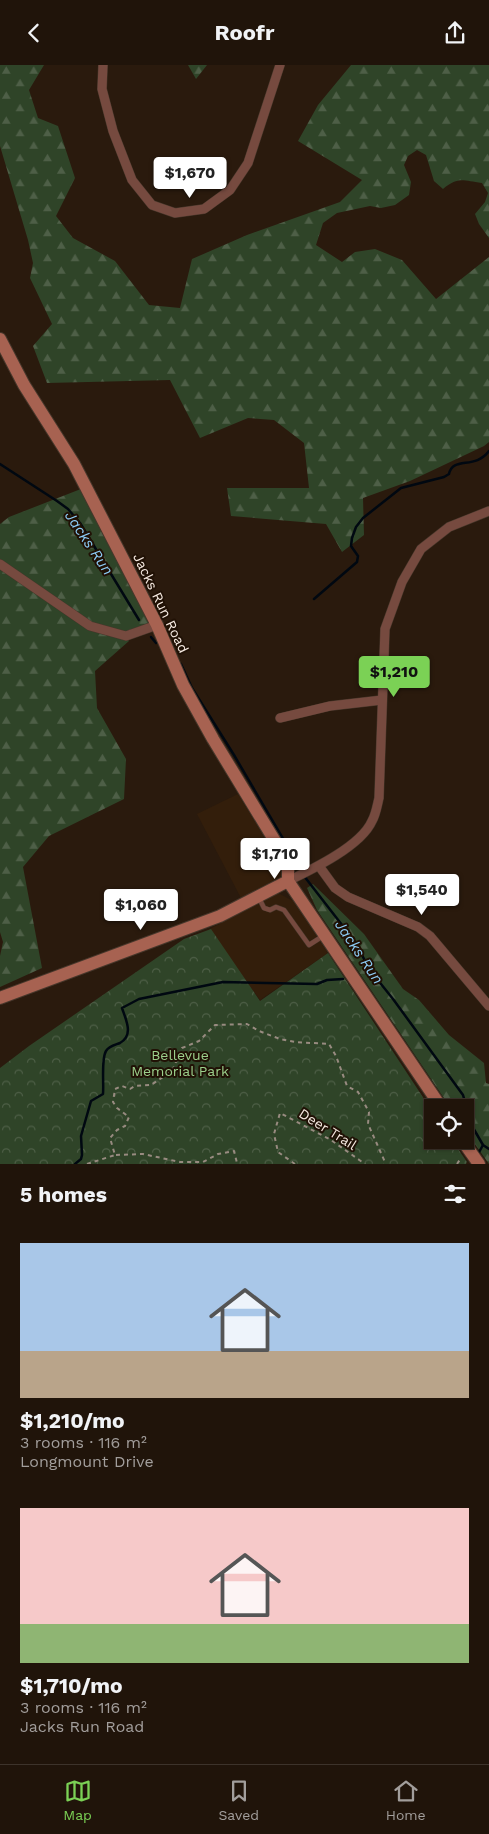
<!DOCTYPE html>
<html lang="en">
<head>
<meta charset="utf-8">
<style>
  body { margin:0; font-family:"Work Sans",sans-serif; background:#2d2118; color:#f1f3f6; height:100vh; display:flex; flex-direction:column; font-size:19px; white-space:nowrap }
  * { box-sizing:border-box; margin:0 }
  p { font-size:16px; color:#a29e9c }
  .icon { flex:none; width:28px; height:28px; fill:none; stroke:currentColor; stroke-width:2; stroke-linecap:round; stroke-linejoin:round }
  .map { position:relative; height:1099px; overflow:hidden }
  .details { display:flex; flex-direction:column; background:#20140a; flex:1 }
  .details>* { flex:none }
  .buttons { position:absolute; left:424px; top:1034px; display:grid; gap:10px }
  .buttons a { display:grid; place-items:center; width:50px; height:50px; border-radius:0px; background:#20140a; box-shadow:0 1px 4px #0004,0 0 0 1px #3d332b; font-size:25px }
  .price { position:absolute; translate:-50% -42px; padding:0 11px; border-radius:5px; background:#fff; color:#222; font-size:16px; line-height:32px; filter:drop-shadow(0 1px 2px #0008) }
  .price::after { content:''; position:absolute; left:50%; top:30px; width:15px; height:11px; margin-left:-8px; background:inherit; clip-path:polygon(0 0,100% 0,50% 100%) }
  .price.active { background:#7bd155; color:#111 }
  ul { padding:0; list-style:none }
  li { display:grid; align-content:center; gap:10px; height:265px; padding:0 20px }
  li span { display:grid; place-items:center; height:155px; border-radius:0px; color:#555 }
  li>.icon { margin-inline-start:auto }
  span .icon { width:90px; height:90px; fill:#fffc; stroke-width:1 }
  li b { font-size:21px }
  h2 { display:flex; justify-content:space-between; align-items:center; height:60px; padding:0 20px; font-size:21px }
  header { display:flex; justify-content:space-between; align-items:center; height:65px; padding:0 20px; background:#20140a; font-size:22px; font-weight:700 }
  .tabs { display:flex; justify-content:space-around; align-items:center; height:70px; border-top:1px solid #3d332b; background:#20140a; font-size:14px; color:#a29e9c }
  .tabs a { display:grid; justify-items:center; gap:2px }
  .tabs .active { color:#7bd155 }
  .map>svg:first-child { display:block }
  .built { fill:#331e0b }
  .forest { fill:url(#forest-firs) }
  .park { fill:url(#park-crowns) }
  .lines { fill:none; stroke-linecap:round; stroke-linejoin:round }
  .stream { stroke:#000811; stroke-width:2.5 }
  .lane-casing { stroke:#47372b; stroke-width:5.5 }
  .street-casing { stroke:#47372b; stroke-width:10 }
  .secondary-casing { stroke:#47372b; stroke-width:14 }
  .path { stroke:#988b80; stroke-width:2; stroke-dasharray:4 4; stroke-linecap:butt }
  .lane { stroke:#764a3f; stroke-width:4.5 }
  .street { stroke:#764a3f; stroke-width:9 }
  .secondary { stroke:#a76251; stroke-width:12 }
  .labels { text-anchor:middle; stroke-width:4; stroke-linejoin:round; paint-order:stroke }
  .street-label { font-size:14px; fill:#f6eae1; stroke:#201105 }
  .park-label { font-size:14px; fill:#9cd08c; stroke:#201105 }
  .water-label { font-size:15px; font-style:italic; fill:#8dccf6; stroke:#201105 }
</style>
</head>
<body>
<header><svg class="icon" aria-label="back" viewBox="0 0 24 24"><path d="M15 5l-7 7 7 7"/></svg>Roofr<svg class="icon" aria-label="share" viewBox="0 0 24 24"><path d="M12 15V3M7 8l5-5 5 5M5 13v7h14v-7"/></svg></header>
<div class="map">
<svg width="489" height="1099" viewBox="0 0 489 1099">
  <defs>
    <pattern id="forest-firs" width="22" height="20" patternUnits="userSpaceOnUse" patternTransform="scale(1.25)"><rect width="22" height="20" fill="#2f4428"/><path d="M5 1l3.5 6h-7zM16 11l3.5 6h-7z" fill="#4e5f47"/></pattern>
    <pattern id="park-crowns" width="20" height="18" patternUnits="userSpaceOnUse" patternTransform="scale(1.25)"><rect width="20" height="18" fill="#2f4428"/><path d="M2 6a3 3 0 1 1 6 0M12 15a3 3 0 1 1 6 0" fill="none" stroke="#4e5f47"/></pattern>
  </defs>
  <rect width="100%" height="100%" fill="#2a1a0d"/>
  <!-- built -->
  <g class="built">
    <path d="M238,729L283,803L282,811L241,833L197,749Z"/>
    <path d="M278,828L293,836L328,888L260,935L210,865L206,866Z"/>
  </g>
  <!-- forest -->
  <g class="forest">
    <path d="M0,0H44L29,25L38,53L58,61L75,113L56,151L73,173L115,196L149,240L180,243L192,194L247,170L340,137L362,115L298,76L318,40L351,0H489V173L479,159L475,149L485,137L488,128L482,118C463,116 459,111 443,124L434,116L426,90L417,85L408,91L404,100L411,117L409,130L395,140L381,143L370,141L337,148L323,158L316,180L342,197L355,187L375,184L402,195L436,234L489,192V377L484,381L410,416L363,433L364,470L342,487L326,459L231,451L227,423H309L304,378L274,355L248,353L200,373L170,315L47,318L33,281L52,259L30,213L33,198L28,175L0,81Z"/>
    <path d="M188,0H207L196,14Z"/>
    <path d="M86,422L157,560L126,571L129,576L95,606L97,643L126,694L124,734L49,771L23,802L42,903L0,922V891L3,877L0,867V459L9,452Z"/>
    <path d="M313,819L364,869L403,924L419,935L449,970L484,998L486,1018L489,1019V1099L465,1065V1042H450L317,845L307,823Z"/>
  </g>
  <!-- park -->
  <path class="park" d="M211,864L260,936L328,888L432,1046V1075H452L467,1097L466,1099H0V1003L29,981L184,874Z"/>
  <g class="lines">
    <!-- stream -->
    <g class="stream">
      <path d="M0,399L57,436L68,444L80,458L139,555"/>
      <path d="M314,534L357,497L358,491L351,481L352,473L356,462L363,453L401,423L444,412L449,409C453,391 475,405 489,386"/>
      <path d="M151,572L156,578"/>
      <path d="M181,599L192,623L234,690L302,806"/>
      <path d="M304,811L356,878L369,904L393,934L463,1030L472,1061L483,1080L489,1084"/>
      <path d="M478,1089L483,1080"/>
      <path d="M75,1099L81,1094L82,1090L81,1071L91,1036L103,1029C104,1018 101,994 106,986C109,981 115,980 120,978C134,970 126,955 122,943L139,934L223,917L317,919L327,915L343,914"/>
    </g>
    <!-- lane casing -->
    <g class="lane-casing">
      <path id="lane" d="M259,833L264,843L270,845L276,842L284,845L309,880L323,871"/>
    </g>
    <!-- street casing -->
    <g class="street-casing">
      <g id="street">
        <path d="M103,0L102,24L113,66L132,115L152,140L175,148L204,144L230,125L248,98L280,0"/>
        <path d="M0,499L90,561L126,571L157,560"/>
        <path d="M280,653L330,641L382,635"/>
        <path d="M319,801L335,823L348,832L418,862L430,871L489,941"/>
        <path d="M288,816C313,804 361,781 372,756C376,749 377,741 379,733L385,564L402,517L421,484L449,462L489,446"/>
      </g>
    </g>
    <!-- secondary casing -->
    <g class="secondary-casing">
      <g id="secondary">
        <path d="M0,274L24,320L74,399L157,560L183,620L213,674L281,786L288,805V816L441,1042"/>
        <path d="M0,933L220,851L288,816"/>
        <path d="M462,1075L479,1099"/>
      </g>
    </g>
    <!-- path -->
    <g class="path">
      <path d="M116,1090L143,1089L180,1097H203L218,1089L234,1086L237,1098L236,1099"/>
      <path d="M87,1099L115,1090L110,1073L117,1065L125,1061L129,1052L117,1043L113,1037L115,1024L122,1021L130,1024L135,1021L151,1020L172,1006L182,983L199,976L215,960L247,959L259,966L280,974L295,977L329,979L336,991L347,1021L358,1027L369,1047L368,1059L385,1097L384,1099"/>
      <path d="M295,1099L278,1087L274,1069L280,1048L331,1075L365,1099"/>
      <path d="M457,1099L461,1093"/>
    </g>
    <!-- lane -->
    <use href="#lane" class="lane"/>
    <!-- street -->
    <use href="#street" class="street"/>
    <!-- secondary -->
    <use href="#secondary" class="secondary"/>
  </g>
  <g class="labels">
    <!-- street labels -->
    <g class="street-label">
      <text transform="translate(161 538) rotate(64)" y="5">Jacks Run Road</text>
      <text transform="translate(328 1064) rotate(32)" y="5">Deer Trail</text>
    </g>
    <!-- park labels -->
    <g class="park-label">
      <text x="180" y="995">Bellevue<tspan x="180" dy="16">Memorial Park</tspan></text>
    </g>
    <!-- water labels -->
    <g class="water-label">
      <text transform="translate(89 478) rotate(56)" y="5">Jacks Run</text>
      <text transform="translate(359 887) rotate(56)" y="5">Jacks Run</text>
    </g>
  </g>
</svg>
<div class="buttons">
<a><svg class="icon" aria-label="locate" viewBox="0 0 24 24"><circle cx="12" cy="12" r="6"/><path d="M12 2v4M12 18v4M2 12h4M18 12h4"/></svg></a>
</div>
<b class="price" style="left:190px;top:134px">$1,670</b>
<b class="price active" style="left:394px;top:633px">$1,210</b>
<b class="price" style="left:275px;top:815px">$1,710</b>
<b class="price" style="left:422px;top:851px">$1,540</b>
<b class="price" style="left:141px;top:866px">$1,060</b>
</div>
<section class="details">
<h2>5 homes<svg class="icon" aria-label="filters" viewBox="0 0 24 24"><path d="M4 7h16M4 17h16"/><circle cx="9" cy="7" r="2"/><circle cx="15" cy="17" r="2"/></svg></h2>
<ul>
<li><span style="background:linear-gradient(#a9c7e8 70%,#b9a48a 0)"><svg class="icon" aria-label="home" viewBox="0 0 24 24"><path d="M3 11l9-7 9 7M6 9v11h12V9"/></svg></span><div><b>$1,210/mo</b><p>3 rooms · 116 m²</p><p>Longmount Drive</p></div></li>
<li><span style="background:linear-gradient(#f6c9c9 75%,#8fb573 0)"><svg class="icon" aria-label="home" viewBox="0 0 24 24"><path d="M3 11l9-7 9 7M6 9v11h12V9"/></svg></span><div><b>$1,710/mo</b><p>3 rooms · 116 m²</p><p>Jacks Run Road</p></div></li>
</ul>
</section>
<nav class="tabs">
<a class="active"><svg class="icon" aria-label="map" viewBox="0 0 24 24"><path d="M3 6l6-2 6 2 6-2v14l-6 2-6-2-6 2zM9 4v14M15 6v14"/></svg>Map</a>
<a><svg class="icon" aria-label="saved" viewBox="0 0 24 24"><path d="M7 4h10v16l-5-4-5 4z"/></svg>Saved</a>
<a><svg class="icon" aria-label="home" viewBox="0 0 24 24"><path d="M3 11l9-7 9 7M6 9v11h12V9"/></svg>Home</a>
</nav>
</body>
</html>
